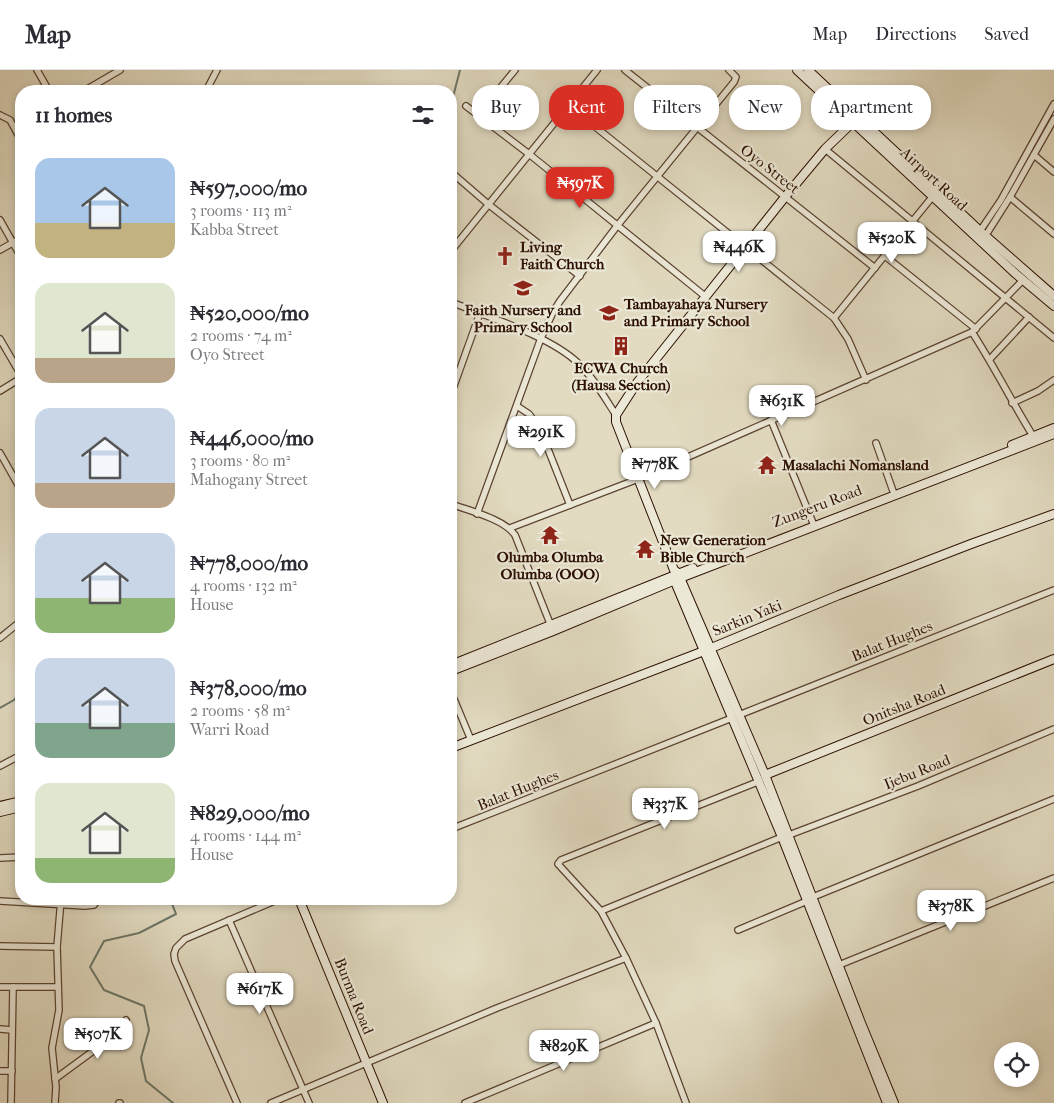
<!DOCTYPE html>
<html lang="en">
<head>
<meta charset="utf-8">
<style>
  body { margin:0; font-family:"IM FELL French Canon",serif; background:#f2f2f3; color:#2b2b33; height:100vh; display:flex; flex-direction:column; font-size:19px; white-space:nowrap }
  * { box-sizing:border-box; margin:0 }
  p { font-size:16px; color:#7c7c81 }
  .icon { flex:none; width:28px; height:28px; fill:none; stroke:currentColor; stroke-width:2; stroke-linecap:round; stroke-linejoin:round }
  .map { position:relative; flex:1; overflow:hidden }
  .panel { position:absolute; left:15px; top:15px; width:442px; height:820px; display:flex; flex-direction:column; background:#fff; border-radius:20px; box-shadow:0 2px 8px #0003 }
  .panel>* { flex:none }
  .top-card { position:absolute; left:472px; top:15px; width:475px; height:45px; display:flex; gap:10px }
  .controls { position:absolute; left:994px; top:972px; display:grid; gap:10px }
  .controls a { display:grid; place-items:center; width:45px; height:45px; border-radius:50%; background:#fff; box-shadow:0 2px 8px #0003; font-size:25px }
  .price { position:absolute; translate:-50% -42px; padding:0 11px; border-radius:10px; background:#fff; color:#222; font-size:16px; line-height:32px; filter:drop-shadow(0 1px 2px #0008) }
  .price::after { content:''; position:absolute; left:50%; top:30px; width:15px; height:11px; margin-left:-8px; background:inherit; clip-path:polygon(0 0,100% 0,50% 100%) }
  .price.selected { background:#d93025; color:#fff }
  ul { padding:0; list-style:none }
  li { display:flex; align-items:center; gap:15px; height:125px; padding:0 20px }
  li span { display:grid; place-items:center; flex:none; width:140px; height:100px; border-radius:15px; color:#555 }
  li>.icon { margin-inline-start:auto }
  span .icon { width:60px; height:60px; fill:#fffc; stroke-width:1 }
  li b { font-size:21px }
  h2 { display:flex; justify-content:space-between; align-items:center; height:60px; padding:0 20px; font-size:21px }
  .tag { padding:0 18px; border-radius:20px; background:#fff; box-shadow:0 2px 8px #0003; font-size:18px; line-height:45px }
  .tag.selected { background:#d93025; color:#fff }
  header { display:flex; align-items:center; gap:30px; box-sizing:border-box; height:70px; padding:0 25px; background:#fff; border-bottom:1px solid #e1e1e2 }
  header strong { font-size:24px }
  nav { display:flex; gap:28px; margin-inline-start:auto; font-size:18px }
  .map>svg:first-child { display:block }
  .lines { fill:none; stroke-linecap:round; stroke-linejoin:round }
  .stream { stroke:#6c7768; stroke-width:2 }
  .street-casing { stroke:#5a4330; stroke-width:8 }
  .secondary-casing { stroke:#2c1000; stroke-width:10 }
  .street { stroke:#ece8d7; stroke-width:5.5 }
  .secondary { stroke:#ece8d7; stroke-width:8 }
  .labels { text-anchor:middle; stroke-width:4.5; stroke-linejoin:round; paint-order:stroke }
  .street-label { font-size:15px; fill:#2c1000; stroke:#ece8d7 }
  .poi-label { font-size:15px; font-weight:bold; fill:#2c1000; stroke:#ece8d7; text-anchor:start }
</style>
</head>
<body>
<header>
<strong>Map</strong>
<nav><a>Map</a><a>Directions</a><a>Saved</a></nav>
</header>
<div class="map">
<svg width="1054" height="1033" viewBox="0 0 1054 1033">
  <rect width="100%" height="100%" fill="#e2dbc1"/>
  <filter id="stains"><feTurbulence type="fractalNoise" baseFrequency=".004" numOctaves="4"/><feColorMatrix values="0 0 0 0 .2 0 0 0 0 .09 0 0 0 0 .02 0 0 0 .5 -.17"/></filter>
  <radialGradient id="worn" r=".72"><stop offset=".6" stop-color="#630" stop-opacity="0"/><stop offset="1" stop-color="#630" stop-opacity=".3"/></radialGradient>
  <g class="lines">
    <!-- stream -->
    <g class="stream">
      <path d="M451,27H453L460,0"/>
      <path d="M21,609L20,612L21,621"/>
      <path d="M0,638L14,630L21,622"/>
      <path d="M170,829L176,844L139,863L104,871L90,897L104,920L144,936L149,960L141,988L146,1011L173,1033"/>
    </g>
    <!-- street casing -->
    <g class="street-casing">
      <g id="street">
        <path d="M37,0L49,21"/>
        <path d="M625,0L875,198"/>
        <path d="M84,21L120,0"/>
        <path d="M206,21L217,0"/>
        <path d="M568,35L834,248L848,269L866,310"/>
        <path d="M466,36L529,84L706,227"/>
        <path d="M0,45L10,50L21,70"/>
        <path d="M478,45L515,0"/>
        <path d="M825,79L1054,268"/>
        <path d="M1034,85L1054,102"/>
        <path d="M451,102L488,134L580,206"/>
        <path d="M1010,127L1054,164"/>
        <path d="M0,150L21,187"/>
        <path d="M978,164L1001,130L1054,34"/>
        <path d="M984,168L1010,127L1054,49"/>
        <path d="M0,180L21,168"/>
        <path d="M451,181L597,0"/>
        <path d="M885,186L976,259"/>
        <path d="M451,232C488,247 550,266 578,293C594,308 604,327 616,345"/>
        <path d="M834,248L933,126"/>
        <path d="M972,262C994,296 1012,332 1033,366"/>
        <path d="M0,269L21,305"/>
        <path d="M990,289L1029,247"/>
        <path d="M0,321L21,308"/>
        <path d="M451,324L480,243"/>
        <path d="M1012,333L1038,321L1054,310"/>
        <path d="M517,336L529,344L540,359L570,435"/>
        <path d="M771,350L813,453"/>
        <path d="M876,373L893,421"/>
        <path d="M0,383L21,420"/>
        <path d="M451,434C470,441 504,449 515,465L551,556"/>
        <path d="M477,444L541,268L553,242L560,231L617,156L734,12L736,7L729,0"/>
        <path d="M510,458L638,409L972,262L1023,210"/>
        <path d="M0,568L21,551"/>
        <path d="M451,622L471,670"/>
        <path d="M739,645L1054,520"/>
        <path d="M0,696L21,685"/>
        <path d="M451,759L732,648"/>
        <path d="M789,765L918,716L1054,659"/>
        <path d="M0,788L21,787"/>
        <path d="M813,827L1054,729"/>
        <path d="M0,831L85,836L94,835L98,829"/>
        <path d="M601,841L782,767"/>
        <path d="M229,850L309,1033"/>
        <path d="M738,860L807,831"/>
        <path d="M0,876L57,877"/>
        <path d="M839,895L1054,808"/>
        <path d="M0,917H58"/>
        <path d="M0,959L12,960"/>
        <path d="M0,1001H12"/>
        <path d="M55,1009L104,973L126,950"/>
        <path d="M11,1033L13,917"/>
        <path d="M55,1033L56,1017L52,978L59,940L57,877L61,829"/>
        <path d="M119,1033H120"/>
        <path d="M237,1033L175,891L174,884L176,878L185,869L279,829"/>
        <path d="M271,1033L497,938L626,888"/>
        <path d="M465,1033L656,953"/>
        <path d="M686,1033L656,953L626,888L601,841L558,794L561,790L760,711"/>
      </g>
    </g>
    <!-- secondary casing -->
    <g class="secondary-casing">
      <g id="secondary">
        <path d="M797,0L1016,204L1054,236"/>
        <path d="M808,0L980,161L1054,226"/>
        <path d="M853,52L825,79L785,127L636,314L616,345V352L674,500L678,503L765,705L861,953L894,1033"/>
        <path d="M1012,375L1054,358"/>
        <path d="M673,507L782,767L887,1033"/>
        <path d="M451,595L693,498"/>
        <path d="M451,601L553,561L680,508L1054,364"/>
        <path d="M451,678L704,581L839,525L971,474L1054,444"/>
        <path d="M765,705L1054,589"/>
        <path d="M0,736L21,731"/>
        <path d="M0,742L21,737"/>
        <path d="M299,829L383,1033"/>
      </g>
    </g>
    <!-- street -->
    <use href="#street" class="street"/>
    <!-- secondary -->
    <use href="#secondary" class="secondary"/>
  </g>
  <!-- icons -->
  <defs>
    <g id="church-bare" transform="scale(1.5)"><path d="M-1.2-6h2.4v3.5h3.3v2.4h-3.3V6h-2.4V-.1h-3.3v-2.4h3.3Z" fill="#8f2418" stroke="#ece8d7" stroke-width="2.5" paint-order="stroke"/></g>
    <g id="school-bare" transform="scale(1.5)"><path d="M0-5L7-2L0 1L-7-2ZM-4 1L0 2.5L4 1V4Q0 6-4 4Z" fill="#8f2418" stroke="#ece8d7" stroke-width="2.5" paint-order="stroke"/></g>
    <g id="building-bare" transform="scale(1.5)"><path d="M-4-6H4V6H1V3H-1V6H-4ZM-2.5-4.3h1.7v1.8h-1.7ZM.8-4.3h1.7v1.8H.8ZM-2.5-1h1.7V.8h-1.7ZM.8-1h1.7V.8H.8Z" fill="#8f2418" stroke="#ece8d7" stroke-width="2.5" paint-order="stroke"/></g>
    <g id="temple-bare" transform="scale(1.5)"><path d="M0-6L5-2H3V0L6.5 2.5H4V6H1.5V3h-3V6H-4V2.5H-6.5L-3 0V-2H-5Z" fill="#8f2418" stroke="#ece8d7" stroke-width="2.5" paint-order="stroke"/></g>
  </defs>
  <g fill-rule="evenodd">
    <use href="#church-bare" x="505" y="186"/>
    <use href="#school-bare" x="523" y="218"/>
    <use href="#school-bare" x="609" y="243"/>
    <use href="#building-bare" x="621" y="276"/>
    <use href="#temple-bare" x="767" y="395"/>
    <use href="#temple-bare" x="550" y="465"/>
    <use href="#temple-bare" x="645" y="479"/>
  </g>
  <g class="labels">
    <!-- street labels -->
    <g class="street-label">
      <text transform="translate(770 99) rotate(38)" y="5">Oyo Street</text>
      <text transform="translate(934 109) rotate(43)" y="5">Airport Road</text>
      <text transform="translate(817 436) rotate(-21)" y="5">Zungeru Road</text>
      <text transform="translate(747 548) rotate(-22)" y="5">Sarkin Yaki</text>
      <text transform="translate(892 571) rotate(-22)" y="5">Balat Hughes</text>
      <text transform="translate(904 635) rotate(-22)" y="5">Onitsha Road</text>
      <text transform="translate(917 702) rotate(-22)" y="5">Ijebu Road</text>
      <text transform="translate(518 720) rotate(-22)" y="5">Balat Hughes</text>
      <text transform="translate(354 926) rotate(68)" y="5">Burma Road</text>
    </g>
    <!-- poi labels -->
    <g class="poi-label">
      <text x="520" y="182">Living<tspan x="520" dy="17">Faith Church</tspan></text>
      <text x="624" y="239">Tambayahaya Nursery<tspan x="624" dy="17">and Primary School</tspan></text>
      <text x="523" y="245" text-anchor="middle">Faith Nursery and<tspan x="523" dy="17">Primary School</tspan></text>
      <text x="621" y="303" text-anchor="middle">ECWA Church<tspan x="621" dy="17">(Hausa Section)</tspan></text>
      <text x="782" y="400">Masalachi Nomansland</text>
      <text x="660" y="475">New Generation<tspan x="660" dy="17">Bible Church</tspan></text>
      <text x="550" y="492" text-anchor="middle">Olumba Olumba<tspan x="550" dy="17">Olumba (OOO)</tspan></text>
    </g>
  </g>
  <rect width="100%" height="100%" filter="url(#stains)"/>
  <rect width="100%" height="100%" fill="url(#worn)"/>
</svg>
<div class="controls">
<a><svg class="icon" aria-label="locate" viewBox="0 0 24 24"><circle cx="12" cy="12" r="6"/><path d="M12 2v4M12 18v4M2 12h4M18 12h4"/></svg></a>
</div>
<b class="price selected" style="left:580px;top:139px">₦597K</b>
<b class="price" style="left:892px;top:194px">₦520K</b>
<b class="price" style="left:739px;top:203px">₦446K</b>
<b class="price" style="left:782px;top:357px">₦631K</b>
<b class="price" style="left:541px;top:388px">₦291K</b>
<b class="price" style="left:655px;top:420px">₦778K</b>
<b class="price" style="left:665px;top:760px">₦337K</b>
<b class="price" style="left:951px;top:862px">₦378K</b>
<b class="price" style="left:260px;top:945px">₦617K</b>
<b class="price" style="left:98px;top:990px">₦507K</b>
<b class="price" style="left:564px;top:1002px">₦829K</b>
<div class="top-card">
<a class="tag">Buy</a>
<a class="tag selected">Rent</a>
<a class="tag">Filters</a>
<a class="tag">New</a>
<a class="tag">Apartment</a>
</div>
<section class="panel">
<h2>11 homes<svg class="icon" aria-label="filters" viewBox="0 0 24 24"><path d="M4 7h16M4 17h16"/><circle cx="9" cy="7" r="2"/><circle cx="15" cy="17" r="2"/></svg></h2>
<ul>
<li><span style="background:linear-gradient(#a9c7e8 65%,#c2b280 0)"><svg class="icon" aria-label="home" viewBox="0 0 24 24"><path d="M3 11l9-7 9 7M6 9v11h12V9"/></svg></span><div><b>₦597,000/mo</b><p>3 rooms · 113 m²</p><p>Kabba Street</p></div></li>
<li><span style="background:linear-gradient(#dfe7d0 75%,#b9a48a 0)"><svg class="icon" aria-label="home" viewBox="0 0 24 24"><path d="M3 11l9-7 9 7M6 9v11h12V9"/></svg></span><div><b>₦520,000/mo</b><p>2 rooms · 74 m²</p><p>Oyo Street</p></div></li>
<li><span style="background:linear-gradient(#c9d6e8 75%,#b9a48a 0)"><svg class="icon" aria-label="home" viewBox="0 0 24 24"><path d="M3 11l9-7 9 7M6 9v11h12V9"/></svg></span><div><b>₦446,000/mo</b><p>3 rooms · 80 m²</p><p>Mahogany Street</p></div></li>
<li><span style="background:linear-gradient(#c9d6e8 65%,#8fb573 0)"><svg class="icon" aria-label="home" viewBox="0 0 24 24"><path d="M3 11l9-7 9 7M6 9v11h12V9"/></svg></span><div><b>₦778,000/mo</b><p>4 rooms · 132 m²</p><p>House</p></div></li>
<li><span style="background:linear-gradient(#c9d6e8 65%,#7fa58c 0)"><svg class="icon" aria-label="home" viewBox="0 0 24 24"><path d="M3 11l9-7 9 7M6 9v11h12V9"/></svg></span><div><b>₦378,000/mo</b><p>2 rooms · 58 m²</p><p>Warri Road</p></div></li>
<li><span style="background:linear-gradient(#dfe7d0 75%,#8fb573 0)"><svg class="icon" aria-label="home" viewBox="0 0 24 24"><path d="M3 11l9-7 9 7M6 9v11h12V9"/></svg></span><div><b>₦829,000/mo</b><p>4 rooms · 144 m²</p><p>House</p></div></li>
</ul>
</section>
</div>
</body>
</html>
